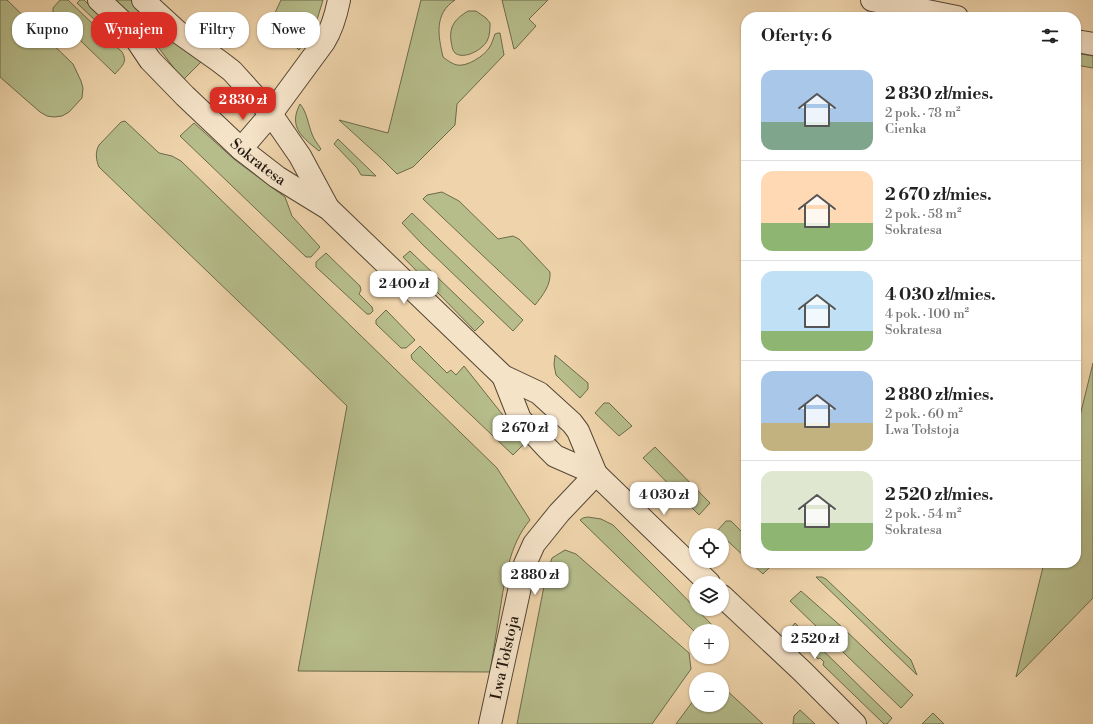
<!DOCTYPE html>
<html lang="pl">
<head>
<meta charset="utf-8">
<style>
  body { margin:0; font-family:"Libre Bodoni",serif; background:#f6f6f6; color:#222; height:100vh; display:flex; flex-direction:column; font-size:15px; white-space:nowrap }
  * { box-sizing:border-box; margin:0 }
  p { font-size:13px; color:#767676 }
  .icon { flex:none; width:22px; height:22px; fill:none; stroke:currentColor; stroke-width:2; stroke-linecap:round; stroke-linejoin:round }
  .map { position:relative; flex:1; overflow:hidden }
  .side { position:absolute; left:741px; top:12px; width:340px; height:556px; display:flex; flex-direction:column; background:#fff; border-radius:16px; box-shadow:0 1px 3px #0004 }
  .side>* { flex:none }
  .top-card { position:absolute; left:12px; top:12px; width:380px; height:36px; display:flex; gap:8px }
  .controls { position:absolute; left:689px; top:528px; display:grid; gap:8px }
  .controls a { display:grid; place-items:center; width:40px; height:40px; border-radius:50%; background:#fff; box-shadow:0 1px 3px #0004; font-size:20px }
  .price { position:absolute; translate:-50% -34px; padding:0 9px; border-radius:8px; background:#fff; color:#222; font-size:13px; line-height:26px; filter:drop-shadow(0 1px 2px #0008) }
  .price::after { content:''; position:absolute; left:50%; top:24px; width:12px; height:9px; margin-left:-6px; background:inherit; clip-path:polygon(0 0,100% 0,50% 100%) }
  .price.current { background:#d93025; color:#fff }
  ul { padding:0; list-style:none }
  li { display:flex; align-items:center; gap:12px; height:100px; padding:0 20px }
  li+li { border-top:1px solid #e0e0e0 }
  li span { display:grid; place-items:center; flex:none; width:112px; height:80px; border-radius:12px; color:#555 }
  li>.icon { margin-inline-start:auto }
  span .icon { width:48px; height:48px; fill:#fffc; stroke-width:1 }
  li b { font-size:17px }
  h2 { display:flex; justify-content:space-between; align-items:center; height:48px; padding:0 20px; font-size:17px }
  .pill { padding:0 14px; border-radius:16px; background:#fff; box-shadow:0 1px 3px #0004; font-size:14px; line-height:36px }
  .pill.current { background:#d93025; color:#fff }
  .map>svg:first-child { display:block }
  .green { fill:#b6bd8b; stroke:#6c6a4d }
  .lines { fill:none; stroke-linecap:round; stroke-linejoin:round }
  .minor-casing { stroke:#544636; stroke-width:24 }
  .minor { stroke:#f5e3c8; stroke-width:22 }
  .labels { text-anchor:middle; stroke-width:3.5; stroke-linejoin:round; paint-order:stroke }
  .street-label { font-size:15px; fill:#21160f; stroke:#f5e3c8 }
</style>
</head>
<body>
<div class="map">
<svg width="1093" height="724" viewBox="0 0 1093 724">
  <rect width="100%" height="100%" fill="#efd4ab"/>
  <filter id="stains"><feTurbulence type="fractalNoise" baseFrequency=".005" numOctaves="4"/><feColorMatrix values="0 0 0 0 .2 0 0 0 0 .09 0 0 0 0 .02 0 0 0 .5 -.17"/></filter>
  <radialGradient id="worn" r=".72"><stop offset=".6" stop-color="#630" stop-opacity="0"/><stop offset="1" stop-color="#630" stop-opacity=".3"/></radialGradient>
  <!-- green -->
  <g class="green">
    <path d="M0,0H7L73,64L81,81L83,88L82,98L69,112L62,116L54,117L47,116L40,112L0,77Z"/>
    <path d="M60,0H68L122,52C128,62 122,66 115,74L53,14V8Z"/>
    <path d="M80,0H84L122,37L117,41L77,3Z"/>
    <path d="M113,0H135L201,62L183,80L152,39Z"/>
    <path d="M281,0H323L316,23L299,50L276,29L274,15Z"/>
    <path d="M421,0H455C434,14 438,35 443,57C447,60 452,64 457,65C467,67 484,56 489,48C492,44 493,39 495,34L498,33H500L504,55L457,104L455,125L413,167L397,174L382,159L339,120L388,133Z"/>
    <path d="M502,0H548L529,19L536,26L516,48L514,49Z"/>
    <path d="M468,11H476L486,18L490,23C490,28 490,36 487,41C482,50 464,60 455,53C452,50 452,46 451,41C449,26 455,19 468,11Z"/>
    <path d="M1076,53L1093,56V68L1076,65Z"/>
    <path d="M300,104C307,112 308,124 312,134C314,140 318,144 321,149L319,151C302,137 288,127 300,104Z"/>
    <path d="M125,121L159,153L172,156L181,161L497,468L530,520C509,545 505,579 500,610C497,631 493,651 490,672L298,671L347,406L99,167C96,160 95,152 99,145L121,122Z"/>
    <path d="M194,123L235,160L285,197L292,216L320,247L311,257H306L180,136Z"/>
    <path d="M338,139L376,176L361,175L357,168L334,144Z"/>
    <path d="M442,192L459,201L498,239L513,236L519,239L550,272C551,285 543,295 535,305L423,199L427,195Z"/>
    <path d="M412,213L523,320L513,331L423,245L402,223Z"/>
    <path d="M410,251L484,322L475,331L403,257Z"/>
    <path d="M326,253L360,286L361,290L359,294L372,307L373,311L370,314H367L316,267V262Z"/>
    <path d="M386,310L415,340L406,348H401L376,324V320Z"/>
    <path d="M420,346L447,373L451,370L456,375L464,366L525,443L513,455L412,359L411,355Z"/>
    <path d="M555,355L588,383V389L580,398L556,375L554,365Z"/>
    <path d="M1093,363V598L1016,677L1044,563H1076V432Z"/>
    <path d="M604,403H609L632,426L619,436L595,413Z"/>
    <path d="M655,447L710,503L699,515L643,458Z"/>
    <path d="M588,517L601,519L613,525L668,580L718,631H696V633L580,520L583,518Z"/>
    <path d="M726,521H731L746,536V558L717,531Z"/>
    <path d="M565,550L576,554L689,653L691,669L652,724H517L546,576L552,558Z"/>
    <path d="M751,563H772L773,564L763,574Z"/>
    <path d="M816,577H822L826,579L911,660L917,675Z"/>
    <path d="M801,591L843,628L913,695L901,708L790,601Z"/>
    <path d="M795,623L892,718L887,724H884L823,665L824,662L820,658L818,659L791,628Z"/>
    <path d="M722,686L763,724H676L696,697V705H722Z"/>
    <path d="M800,710L815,724H793L794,716Z"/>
    <path d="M933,713L944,724H922Z"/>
  </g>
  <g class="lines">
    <!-- minor casing -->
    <g class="minor-casing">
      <g id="minor">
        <path id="s1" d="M99,0L128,27L150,60L185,96L241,149L277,177L329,209L503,376L539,393L572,423L578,431L596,474"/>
        <path d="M143,0L178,32L219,61L232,71L271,114L300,156L328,208"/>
        <path d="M872,0L957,17"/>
        <path d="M1076,41L1093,44"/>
        <path d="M241,149L271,114L324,42C332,29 336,15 339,0"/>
        <path d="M503,376L520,419L548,449L555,456L596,474L709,583"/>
        <path d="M722,596L802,671L855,724"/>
        <path id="s2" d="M490,724L525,564L534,544L559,513L596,474"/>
      </g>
    </g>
    <!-- minor -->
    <use href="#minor" class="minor"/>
  </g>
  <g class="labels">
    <!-- street labels -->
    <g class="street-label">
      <text dy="5" stroke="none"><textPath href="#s1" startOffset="228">Sokratesa</textPath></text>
      <text dy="5" stroke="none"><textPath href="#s2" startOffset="68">Lwa Tołstoja</textPath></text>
    </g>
  </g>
  <rect width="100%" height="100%" filter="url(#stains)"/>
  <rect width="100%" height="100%" fill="url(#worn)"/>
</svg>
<div class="controls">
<a><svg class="icon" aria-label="locate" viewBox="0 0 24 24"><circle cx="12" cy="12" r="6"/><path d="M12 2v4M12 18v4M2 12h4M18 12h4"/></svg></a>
<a><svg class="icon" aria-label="layers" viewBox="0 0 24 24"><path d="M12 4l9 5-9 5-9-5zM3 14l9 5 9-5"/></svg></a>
<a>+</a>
<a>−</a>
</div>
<b class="price current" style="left:243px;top:121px">2 830 zł</b>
<b class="price" style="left:404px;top:305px">2 400 zł</b>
<b class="price" style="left:525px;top:449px">2 670 zł</b>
<b class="price" style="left:664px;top:516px">4 030 zł</b>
<b class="price" style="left:535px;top:596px">2 880 zł</b>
<b class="price" style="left:815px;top:660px">2 520 zł</b>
<div class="top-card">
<a class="pill">Kupno</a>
<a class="pill current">Wynajem</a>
<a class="pill">Filtry</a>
<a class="pill">Nowe</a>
</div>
<section class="side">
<h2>Oferty: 6<svg class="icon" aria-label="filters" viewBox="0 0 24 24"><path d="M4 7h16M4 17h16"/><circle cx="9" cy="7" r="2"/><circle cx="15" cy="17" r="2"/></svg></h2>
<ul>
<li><span style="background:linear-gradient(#a9c7e8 65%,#7fa58c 0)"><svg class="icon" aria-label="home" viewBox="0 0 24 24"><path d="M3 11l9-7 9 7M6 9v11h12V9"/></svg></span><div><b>2 830 zł/mies.</b><p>2 pok. · 78 m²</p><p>Cienka</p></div></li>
<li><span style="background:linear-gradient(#ffd9b3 65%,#8fb573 0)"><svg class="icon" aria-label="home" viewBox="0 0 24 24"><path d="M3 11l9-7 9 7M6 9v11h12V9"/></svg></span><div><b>2 670 zł/mies.</b><p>2 pok. · 58 m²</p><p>Sokratesa</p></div></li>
<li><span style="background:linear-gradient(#bfe0f5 75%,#8fb573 0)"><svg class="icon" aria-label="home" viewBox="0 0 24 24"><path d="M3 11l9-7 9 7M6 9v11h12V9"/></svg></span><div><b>4 030 zł/mies.</b><p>4 pok. · 100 m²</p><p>Sokratesa</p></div></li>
<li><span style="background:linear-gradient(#a9c7e8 65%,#c2b280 0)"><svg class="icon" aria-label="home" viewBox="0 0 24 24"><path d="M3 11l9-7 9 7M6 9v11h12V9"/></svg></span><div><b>2 880 zł/mies.</b><p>2 pok. · 60 m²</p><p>Lwa Tołstoja</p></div></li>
<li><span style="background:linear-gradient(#dfe7d0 65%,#8fb573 0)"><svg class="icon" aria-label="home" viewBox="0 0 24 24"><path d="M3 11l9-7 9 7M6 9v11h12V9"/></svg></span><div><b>2 520 zł/mies.</b><p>2 pok. · 54 m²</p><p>Sokratesa</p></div></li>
</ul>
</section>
</div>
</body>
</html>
